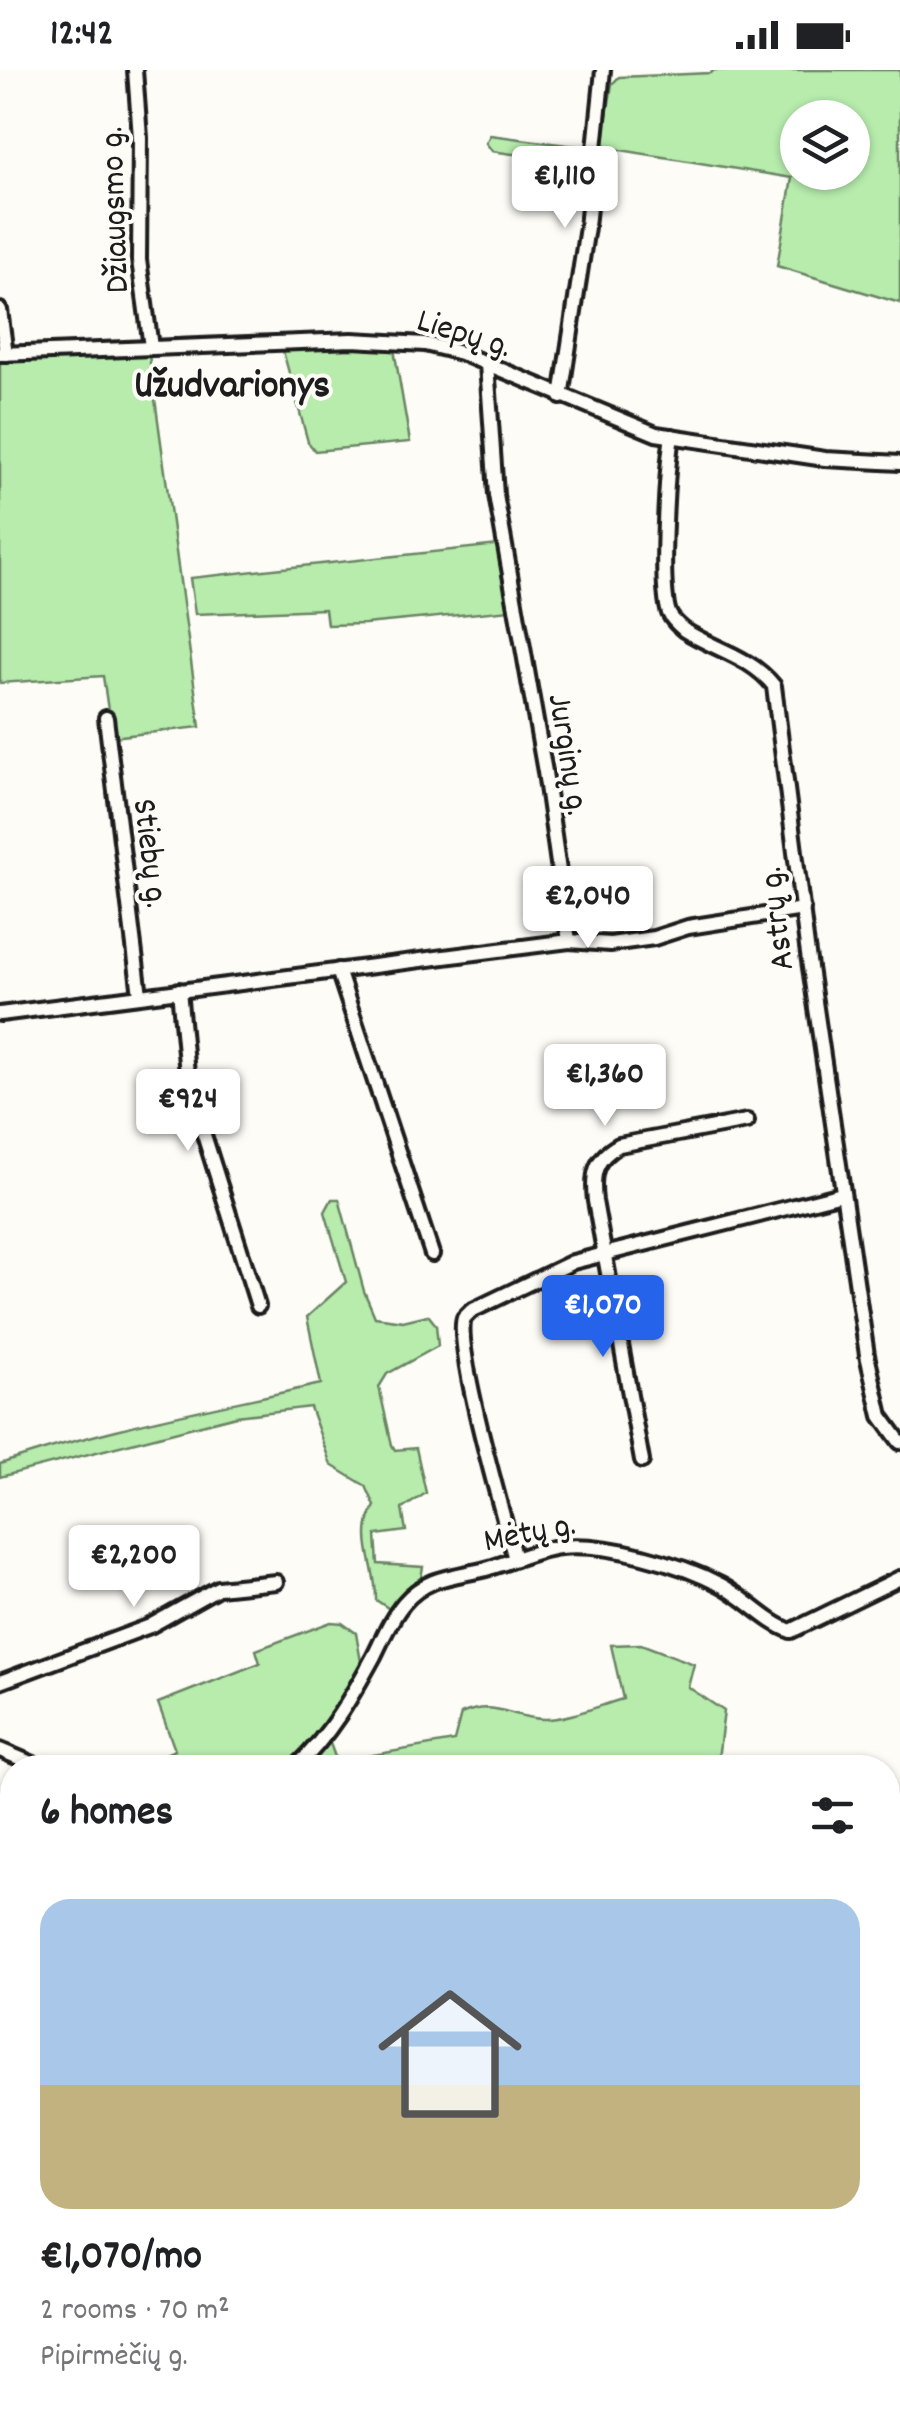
<!DOCTYPE html>
<html lang="en">
<head>
<meta charset="utf-8">
<style>
  body { margin:0; font-family:Dekko,sans-serif; background:#f6f6f6; color:#202124; height:100vh; display:flex; flex-direction:column; font-size:38px; white-space:nowrap }
  * { box-sizing:border-box; margin:0 }
  p { font-size:32px; color:#757577 }
  .icon { flex:none; width:55px; height:55px; fill:none; stroke:currentColor; stroke-width:2; stroke-linecap:round; stroke-linejoin:round }
  .map { position:relative; flex:1; overflow:hidden }
  .sheet { position:absolute; left:0px; top:1685px; width:900px; height:672px; display:flex; flex-direction:column; background:#fff; border-radius:40px 40px 0 0; box-shadow:0 2px 8px #0004 }
  .sheet>* { flex:none }
  .fabs { position:absolute; left:780px; top:30px; display:grid; gap:20px }
  .fabs a { display:grid; place-items:center; width:90px; height:90px; border-radius:50%; background:#fff; box-shadow:0 2px 8px #0004; font-size:50px }
  .price { position:absolute; translate:-50% -85px; padding:0 22px; border-radius:10px; background:#fff; color:#222; font-size:32px; line-height:65px; filter:drop-shadow(0 2px 5px #0008) }
  .price::after { content:''; position:absolute; left:50%; top:60px; width:30px; height:22px; margin-left:-15px; background:inherit; clip-path:polygon(0 0,100% 0,50% 100%) }
  .price.active { background:#2563eb; color:#fff }
  ul { padding:0; list-style:none }
  li { display:grid; align-content:center; gap:20px; height:530px; padding:0 40px }
  li+li { border-top:2px solid #e0e0e0 }
  li span { display:grid; place-items:center; height:310px; border-radius:30px; color:#555 }
  li>.icon { margin-inline-start:auto }
  span .icon { width:180px; height:180px; fill:#fffc; stroke-width:1 }
  li b { font-size:42px }
  h2 { display:flex; justify-content:space-between; align-items:center; height:120px; padding:0 40px; font-size:42px }
  .status { display:flex; justify-content:space-between; align-items:center; height:70px; padding:0 50px; background:#fff; direction:ltr }
  .status svg { height:28px; fill:currentColor }
  .map>svg:first-child { display:block }
  .green { fill:#b7ecad; stroke:#6a8464; stroke-width:2.5; fill-rule:evenodd }
  .lines { fill:none; stroke-linecap:round; stroke-linejoin:round }
  .minor-casing { stroke:#1c1c1c; stroke-width:20 }
  .minor { stroke:#fdfcf7; stroke-width:12 }
  .labels { text-anchor:middle; stroke-width:8; stroke-linejoin:round; paint-order:stroke }
  .street-label { font-size:35px; fill:#1c1c1c; stroke:#fdfcf7 }
  .quarter-label { font-size:40px; font-weight:bold; fill:#1c1c1c; stroke:#fdfcf7 }
</style>
</head>
<body>
<div class="status"><b>12:42</b><svg viewBox="0 0 49 12"><path d="M0 12V9h3v3zM5 12V6h3v6zM10 12V3h3v9zM15 12V0h3v12zM26 1h20v11H26zM47 4h2v5h-2z"/></svg></div>
<div class="map">
<svg width="900" height="2357" viewBox="0 0 900 2357">
  <rect width="100%" height="100%" fill="#fdfcf7"/>
  <filter id="ink" filterUnits="userSpaceOnUse"><feTurbulence type="fractalNoise" baseFrequency=".01" numOctaves="2"/><feDisplacementMap in="SourceGraphic" scale="20" xChannelSelector="R" yChannelSelector="G"/><feConvolveMatrix kernelMatrix="1 2 1 2 8 2 1 2 1" color-interpolation-filters="sRGB"/></filter>
  <g filter="url(#ink)">
    <!-- green -->
    <g class="green">
      <path d="M714,0H900V233L777,196L792,108L602,77L612,14L619,7L711,3ZM798,48H852V102H798Z"/>
      <path d="M490,65L582,77L587,86L582,94L492,81L486,73Z"/>
      <path d="M348,277L394,279L410,372L315,381L308,372L283,281Z"/>
      <path d="M149,285L200,657L112,667L103,606L0,613V291Z"/>
      <path d="M498,475L511,540L365,554L327,555L325,539L195,544L190,508Z"/>
      <path d="M332,1129H339L364,1221L375,1247L403,1251L428,1245L436,1255L438,1276L387,1304L379,1317L392,1375L395,1380L416,1378L426,1423L402,1439L406,1461L376,1465L378,1494L423,1497L420,1513L398,1530L391,1540L376,1530C377,1497 356,1467 375,1436L366,1416L331,1395L310,1337L236,1346L0,1407V1394C104,1358 214,1338 321,1314L307,1247L346,1212L325,1142Z"/>
      <path d="M331,1552L342,1553L356,1563L361,1592L324,1657L335,1687L339,1691L454,1671L461,1644C496,1628 513,1650 546,1649C567,1649 601,1635 623,1629L611,1575L641,1574L694,1594L688,1617L724,1641L717,1697L132,1698L175,1680L158,1633L260,1593L256,1580Z"/>
      <path d="M0,2144L9,2166L12,2165V2193L10,2195L12,2202V2345H19L17,2357H0Z"/>
      <path d="M124,2345H486L490,2357H129Z"/>
    </g>
    <g class="lines">
      <!-- minor casing -->
      <g class="minor-casing">
        <g id="minor">
          <path d="M135,0L140,68L139,190L151,277"/>
          <path d="M0,240L6,284"/>
          <path d="M0,284L352,270L425,274L461,283L656,364L825,389L900,393"/>
          <path d="M561,327L587,157L603,0"/>
          <path d="M672,366C667,398 659,515 669,543C672,550 678,555 684,560C715,580 750,586 774,616L807,877L867,1285L881,1346L900,1372"/>
          <path d="M106,648L140,925"/>
          <path d="M569,871L610,874L654,868L688,857L803,839"/>
          <path d="M338,900L432,1184"/>
          <path d="M179,920L188,1014L258,1236"/>
          <path d="M0,944L569,871L545,702L496,425L487,294"/>
          <path d="M642,1391L595,1131C592,1105 594,1089 619,1075L747,1051"/>
          <path d="M515,1489C504,1449 454,1277 464,1248L471,1241L573,1192L842,1124"/>
          <path d="M0,1612L150,1556L218,1518L276,1512"/>
          <path d="M0,1680L43,1698"/>
          <path d="M295,1698C330,1665 351,1628 374,1586C383,1568 391,1548 404,1533C427,1506 455,1507 486,1499C511,1492 534,1480 560,1477C606,1472 679,1493 721,1515C746,1528 766,1552 791,1561L900,1508"/>
          <path d="M0,1853L12,1879"/>
          <path d="M888,1944L900,1945"/>
          <path d="M0,1959L12,1953"/>
          <path d="M888,2084L900,2086"/>
          <path d="M888,2258L900,2282"/>
          <path d="M626,2345L630,2357"/>
        </g>
      </g>
      <!-- minor -->
      <use href="#minor" class="minor"/>
    </g>
  </g>
  <g class="labels">
    <!-- street labels -->
    <g class="street-label">
      <text transform="translate(112 140) rotate(-92)" y="12">Džiaugsmo g.</text>
      <text transform="translate(465 261) rotate(17)" y="12">Liepų g.</text>
      <text transform="translate(571 684) rotate(81)" y="12">Jurginų g.</text>
      <text transform="translate(153 783) rotate(83)" y="12">Stiebų g.</text>
      <text transform="translate(774 849) rotate(-97)" y="12">Astrų g.</text>
      <text transform="translate(529 1460) rotate(-11)" y="12">Mėtų g.</text>
    </g>
    <!-- quarter labels -->
    <g class="quarter-label">
      <text x="232" y="326">Užudvarionys</text>
    </g>
  </g>
</svg>
<div class="fabs">
<a><svg class="icon" aria-label="layers" viewBox="0 0 24 24"><path d="M12 4l9 5-9 5-9-5zM3 14l9 5 9-5"/></svg></a>
</div>
<b class="price" style="left:565px;top:161px">€1,110</b>
<b class="price" style="left:588px;top:881px">€2,040</b>
<b class="price" style="left:605px;top:1059px">€1,360</b>
<b class="price" style="left:188px;top:1084px">€924</b>
<b class="price active" style="left:603px;top:1290px">€1,070</b>
<b class="price" style="left:134px;top:1540px">€2,200</b>
<section class="sheet">
<h2>6 homes<svg class="icon" aria-label="filters" viewBox="0 0 24 24"><path d="M4 7h16M4 17h16"/><circle cx="9" cy="7" r="2"/><circle cx="15" cy="17" r="2"/></svg></h2>
<ul>
<li><span style="background:linear-gradient(#a9c7e8 60%,#c2b280 0)"><svg class="icon" aria-label="home" viewBox="0 0 24 24"><path d="M3 11l9-7 9 7M6 9v11h12V9"/></svg></span><div><b>€1,070/mo</b><p>2 rooms · 70 m²</p><p>Pipirmėčių g.</p></div></li>
</ul>
</section>
</div>
</body>
</html>
